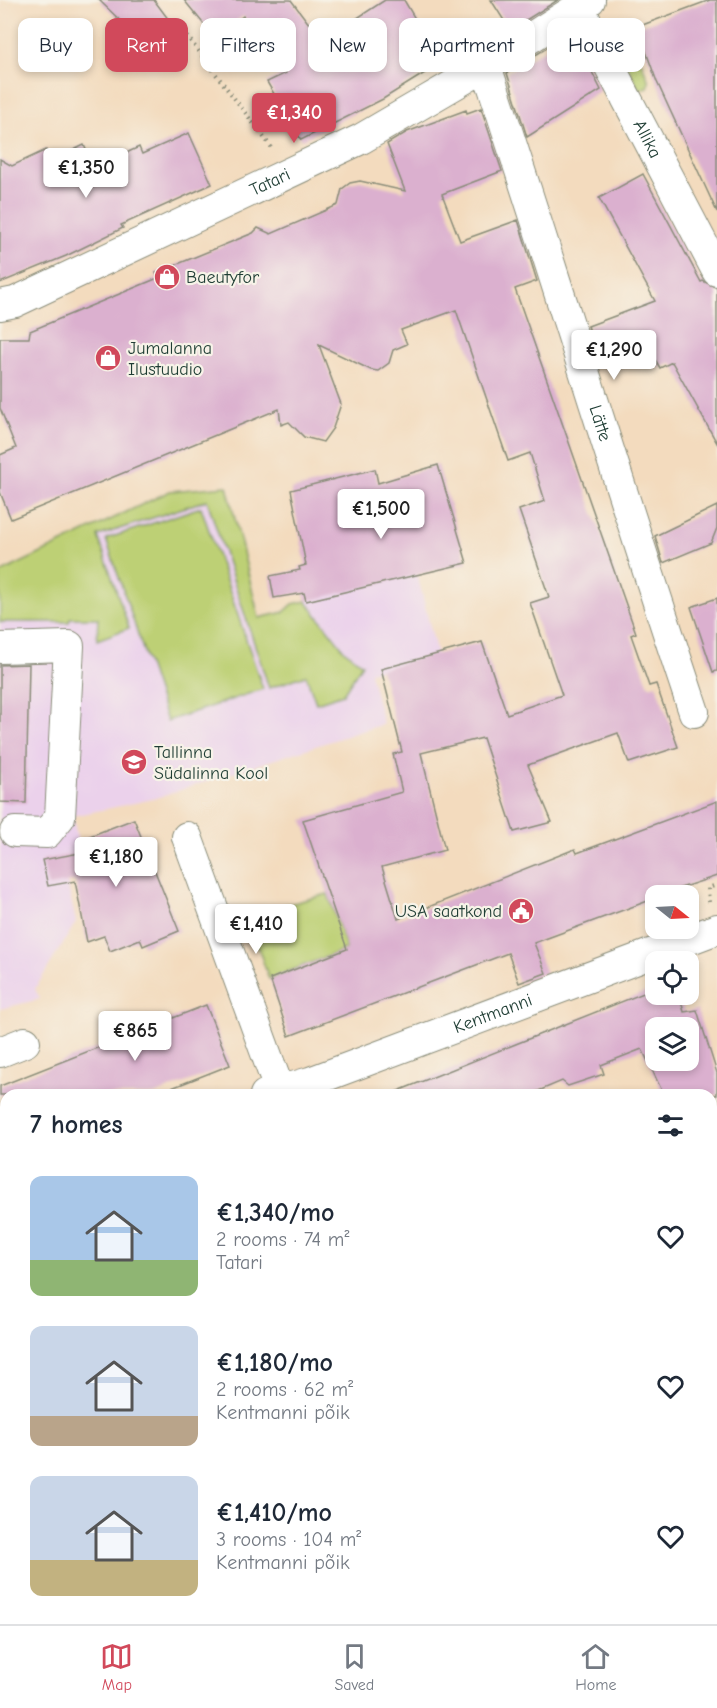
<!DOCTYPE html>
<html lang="en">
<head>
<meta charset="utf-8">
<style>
  body { margin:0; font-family:"Comic Neue",sans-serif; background:#f2f2f3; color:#1f2937; height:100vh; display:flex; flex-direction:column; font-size:22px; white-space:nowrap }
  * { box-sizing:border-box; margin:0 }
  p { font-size:20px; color:#747a83 }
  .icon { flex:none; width:33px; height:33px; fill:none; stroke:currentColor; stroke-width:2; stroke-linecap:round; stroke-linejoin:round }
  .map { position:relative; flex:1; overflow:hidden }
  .sheet { position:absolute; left:0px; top:1089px; width:717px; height:536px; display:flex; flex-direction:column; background:#fff; border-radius:18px 18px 0 0; box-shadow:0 3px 9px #0003 }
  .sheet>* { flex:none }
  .banner { position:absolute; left:18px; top:18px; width:681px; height:54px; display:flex; gap:12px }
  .needle { width:39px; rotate:108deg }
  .tools { position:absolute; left:645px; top:885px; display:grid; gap:12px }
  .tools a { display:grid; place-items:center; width:54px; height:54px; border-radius:12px; background:#fff; box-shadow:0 3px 9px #0003; font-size:30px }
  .price { position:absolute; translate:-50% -51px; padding:0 14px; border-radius:6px; background:#fff; color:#222; font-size:20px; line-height:39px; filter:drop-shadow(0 2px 3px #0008) }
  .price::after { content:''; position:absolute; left:50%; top:36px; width:18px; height:14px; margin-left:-9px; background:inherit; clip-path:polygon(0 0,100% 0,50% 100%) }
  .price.on { background:#d1495b; color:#fff }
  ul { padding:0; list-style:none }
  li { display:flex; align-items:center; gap:18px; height:150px; padding:0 30px }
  li span { display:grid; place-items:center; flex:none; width:168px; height:120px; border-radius:12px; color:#555 }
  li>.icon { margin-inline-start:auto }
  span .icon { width:72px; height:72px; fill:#fffc; stroke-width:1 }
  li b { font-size:26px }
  h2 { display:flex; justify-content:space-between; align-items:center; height:72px; padding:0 30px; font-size:26px }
  .pill { padding:0 21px; border-radius:12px; background:#fff; box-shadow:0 3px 9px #0003; font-size:21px; line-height:54px }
  .pill.on { background:#d1495b; color:#fff }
  .tabs { display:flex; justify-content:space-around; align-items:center; height:84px; border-top:2px solid #e0e1e3; background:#fff; font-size:16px; color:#747a83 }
  .tabs a { display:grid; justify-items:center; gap:3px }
  .tabs .on { color:#d1495b }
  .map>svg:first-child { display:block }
  .built { fill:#ebd1eb }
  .green { fill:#bdd074; stroke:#6e8654; stroke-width:1.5 }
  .building { fill:#dbb0cf; fill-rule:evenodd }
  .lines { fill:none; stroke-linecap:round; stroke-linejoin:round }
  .minor-casing { stroke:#898c79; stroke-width:32 }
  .path { stroke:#898c79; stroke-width:4; stroke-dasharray:1.5 4.5; stroke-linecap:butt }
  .minor { stroke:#fff; stroke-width:30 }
  .labels { text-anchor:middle; stroke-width:4.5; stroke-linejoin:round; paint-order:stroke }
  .street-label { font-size:18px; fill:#1f3d34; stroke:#f7f3e8 }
  .poi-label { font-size:18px; fill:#1f3d34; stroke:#f7f3e8; text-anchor:start }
</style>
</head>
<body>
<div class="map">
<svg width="717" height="1624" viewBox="0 0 717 1624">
  <rect width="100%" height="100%" fill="#f7f3e8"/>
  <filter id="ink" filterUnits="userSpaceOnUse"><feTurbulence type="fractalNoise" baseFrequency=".0167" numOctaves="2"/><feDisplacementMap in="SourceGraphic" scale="12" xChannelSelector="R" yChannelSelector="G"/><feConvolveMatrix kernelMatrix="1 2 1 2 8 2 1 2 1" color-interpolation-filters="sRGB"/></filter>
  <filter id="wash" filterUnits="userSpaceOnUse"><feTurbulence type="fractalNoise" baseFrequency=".008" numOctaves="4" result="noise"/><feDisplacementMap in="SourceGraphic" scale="24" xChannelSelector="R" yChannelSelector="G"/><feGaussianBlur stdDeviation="1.35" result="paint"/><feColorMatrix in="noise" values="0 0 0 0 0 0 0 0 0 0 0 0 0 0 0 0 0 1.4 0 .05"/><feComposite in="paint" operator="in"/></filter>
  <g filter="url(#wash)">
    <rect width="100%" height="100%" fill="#f3dbbe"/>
    <!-- built -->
    <path class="built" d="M227,486L259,618L284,612L293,604L417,574L437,654L370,672L383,724L153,799L73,816L80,853L42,860L48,886L67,882L76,922L35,989L40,999L0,1009V573L170,491Z"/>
    <!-- green -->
    <g class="green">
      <path d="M625,32L631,35L649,82L647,87L639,90L616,42L617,35Z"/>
      <path d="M227,486L259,618L284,612L293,604L306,601L345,651L362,664L343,694L316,703L306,675L269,688L207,500L98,536L129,628L97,640L98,618H70L69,622H0V573L170,491Z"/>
      <path d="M201,507L263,689L167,721L106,539Z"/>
      <path d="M328,894L347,949L269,979L247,915Z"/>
    </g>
    <g id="blocks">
      <!-- building -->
      <g class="building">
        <path d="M99,0H154L181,36L156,55Z"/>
        <path d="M184,0H291L322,41L385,0H404L441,63L383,99L301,140L267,82L286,73L243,16L215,38Z"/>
        <path d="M491,0H558L510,30Z"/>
        <path d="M710,0H717V212L657,82L637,27Z"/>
        <path d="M572,32L601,90L527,137L507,73Z"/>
        <path d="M481,108L502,171L442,194L460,241L518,220L537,281L515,289L636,633L631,635L649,686L656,684L678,747L629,763L618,733L528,765L552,822L514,832L483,738L421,753L445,850L382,867L398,919L575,849L577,853L717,801V876L656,896V898L534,943L546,973L519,983L508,953L289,1036L270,979L347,949L303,820L402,792L393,754L402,752L381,669L482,642L507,714L562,695L530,603L549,597L519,510L545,501L530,453L508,461L456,310L401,330L407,344L393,350L389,363L378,371L371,370L319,345L341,404L333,428L323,442L304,437L289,422L281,425L279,409L11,519L0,492V455L16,448L0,408V338H29L30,331L158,278L156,273L253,233L258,228L271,234L338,205L342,189L350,183L360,181L405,191L387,144L407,132L466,110L467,113Z"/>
        <path d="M189,133L212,184L121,225L123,228L66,256L0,283V159L12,166L46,150L51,161L84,145L94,168L139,147L142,154Z"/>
        <path d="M643,174L701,282L703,281L717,288V443L672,362L660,368L649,349L602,366L588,326L655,301L599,198Z"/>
        <path d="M438,465L467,563L306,601L304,593L274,598L270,576L300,570L299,567L306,565L291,490L375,469L378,483Z"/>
        <path d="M717,506V528L711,543L663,563L655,536Z"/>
        <path d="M717,598V671L713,672L691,607Z"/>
        <path d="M29,664L26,803L0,802V665Z"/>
        <path d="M134,819L179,931L143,946L140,939L110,951L104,936L87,942L75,881L48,886L42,860L80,853L77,841Z"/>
        <path d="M656,988V994H679L684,1012L697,1010L717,1073V1095H664L642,1049L601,1065L604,1074L568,1086L562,1081L529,1095H388ZM656,1028H688V1060H656Z"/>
        <path d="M206,1005L230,1065L154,1095H0V1086Z"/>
      </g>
    </g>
  </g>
  <g filter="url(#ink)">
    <use href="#blocks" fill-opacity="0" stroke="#898c79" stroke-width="1.5"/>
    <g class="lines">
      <!-- minor casing -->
      <g class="minor-casing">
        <g id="minor">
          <path id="s1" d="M578,6L717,271"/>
          <path id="s2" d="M486,66C557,281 622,497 694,712"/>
          <path id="s3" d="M0,305L15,302L361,139L486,66L590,0"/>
          <path d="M0,648L69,646L60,817L47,833L15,832"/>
          <path d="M187,837L279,1089"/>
          <path d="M0,1052L25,1042"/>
          <path id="s4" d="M265,1095L310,1082L717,929"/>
          <path d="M0,1191L6,1208"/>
          <path d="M711,1359L717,1357"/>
          <path d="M0,1495L6,1494"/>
        </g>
      </g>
      <!-- path -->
      <g class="path">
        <path d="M187,36L272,148"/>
        <path d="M206,59L251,26"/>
        <path d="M255,125L282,108"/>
        <path d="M709,902L708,888L717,885"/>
        <path d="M337,1619V1624"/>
      </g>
      <!-- minor -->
      <use href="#minor" class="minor"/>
    </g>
  </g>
  <!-- icons -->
  <defs>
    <g id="shop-disc" transform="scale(1.35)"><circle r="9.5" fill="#d1495b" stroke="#f7f3e8"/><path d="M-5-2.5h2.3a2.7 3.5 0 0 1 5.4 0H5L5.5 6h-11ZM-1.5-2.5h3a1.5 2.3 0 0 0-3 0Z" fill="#fff"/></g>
    <g id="school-disc" transform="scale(1.35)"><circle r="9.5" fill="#d1495b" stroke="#f7f3e8"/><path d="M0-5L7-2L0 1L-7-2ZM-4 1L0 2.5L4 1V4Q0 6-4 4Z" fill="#fff"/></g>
    <g id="civic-disc" transform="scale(1.35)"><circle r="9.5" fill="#d1495b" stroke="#f7f3e8"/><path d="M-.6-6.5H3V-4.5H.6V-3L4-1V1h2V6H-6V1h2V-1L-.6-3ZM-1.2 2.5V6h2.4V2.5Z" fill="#fff"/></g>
  </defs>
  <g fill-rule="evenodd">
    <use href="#shop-disc" x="167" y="277"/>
    <use href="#shop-disc" x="108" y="358"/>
    <use href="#school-disc" x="134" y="762"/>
    <use href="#civic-disc" x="521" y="911"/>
  </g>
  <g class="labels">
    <!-- street labels -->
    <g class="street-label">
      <text dy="6" stroke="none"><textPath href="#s1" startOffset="150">Allika</textPath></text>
      <text dy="6" stroke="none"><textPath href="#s3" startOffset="297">Tatari</textPath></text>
      <text dy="6" stroke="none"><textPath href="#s2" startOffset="375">Lätte</textPath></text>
      <text dy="6" stroke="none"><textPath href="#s4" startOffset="242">Kentmanni</textPath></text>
    </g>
    <!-- poi labels -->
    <g class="poi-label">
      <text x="186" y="283">Baeutyfor</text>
      <text x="128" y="354">Jumalanna<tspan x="128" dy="21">Ilustuudio</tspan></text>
      <text x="154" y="758">Tallinna<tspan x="154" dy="21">Südalinna Kool</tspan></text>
      <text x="502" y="917" text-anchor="end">USA saatkond</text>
    </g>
  </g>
</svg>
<div class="tools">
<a><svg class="needle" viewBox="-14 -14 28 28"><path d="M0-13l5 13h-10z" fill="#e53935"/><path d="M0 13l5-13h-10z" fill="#747a83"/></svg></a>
<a><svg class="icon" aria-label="locate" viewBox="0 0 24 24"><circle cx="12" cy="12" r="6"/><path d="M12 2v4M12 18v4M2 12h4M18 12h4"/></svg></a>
<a><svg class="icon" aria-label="layers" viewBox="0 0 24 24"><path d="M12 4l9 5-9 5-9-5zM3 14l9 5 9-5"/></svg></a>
</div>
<b class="price on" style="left:294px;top:144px">€1,340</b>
<b class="price" style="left:86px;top:199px">€1,350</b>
<b class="price" style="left:614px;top:381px">€1,290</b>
<b class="price" style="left:381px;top:540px">€1,500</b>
<b class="price" style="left:116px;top:888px">€1,180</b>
<b class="price" style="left:256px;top:955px">€1,410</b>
<b class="price" style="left:135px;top:1062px">€865</b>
<div class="banner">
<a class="pill">Buy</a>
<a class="pill on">Rent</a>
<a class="pill">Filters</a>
<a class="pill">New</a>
<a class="pill">Apartment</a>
<a class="pill">House</a>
</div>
<section class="sheet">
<h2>7 homes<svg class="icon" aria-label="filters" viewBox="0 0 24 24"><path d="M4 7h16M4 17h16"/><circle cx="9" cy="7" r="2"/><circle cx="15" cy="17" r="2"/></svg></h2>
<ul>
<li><span style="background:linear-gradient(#a9c7e8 70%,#8fb573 0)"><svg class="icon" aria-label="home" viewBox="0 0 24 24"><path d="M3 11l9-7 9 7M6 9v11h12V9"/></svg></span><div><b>€1,340/mo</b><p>2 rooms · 74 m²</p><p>Tatari</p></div><svg class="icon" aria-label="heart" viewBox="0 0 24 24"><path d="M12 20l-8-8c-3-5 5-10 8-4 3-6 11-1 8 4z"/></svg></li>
<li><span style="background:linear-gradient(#c9d6e8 75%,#b9a48a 0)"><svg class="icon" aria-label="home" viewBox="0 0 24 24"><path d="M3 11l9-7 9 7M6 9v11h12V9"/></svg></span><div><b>€1,180/mo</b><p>2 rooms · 62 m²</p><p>Kentmanni põik</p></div><svg class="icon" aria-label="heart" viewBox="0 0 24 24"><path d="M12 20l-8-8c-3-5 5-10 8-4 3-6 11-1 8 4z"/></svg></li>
<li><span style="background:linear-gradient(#c9d6e8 70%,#c2b280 0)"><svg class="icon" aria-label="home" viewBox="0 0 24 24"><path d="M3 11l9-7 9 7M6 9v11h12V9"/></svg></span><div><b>€1,410/mo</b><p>3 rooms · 104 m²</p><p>Kentmanni põik</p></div><svg class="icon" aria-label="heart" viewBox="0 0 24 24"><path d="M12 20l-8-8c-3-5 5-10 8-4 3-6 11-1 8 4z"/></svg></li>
</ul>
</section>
</div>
<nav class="tabs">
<a class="on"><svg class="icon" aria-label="map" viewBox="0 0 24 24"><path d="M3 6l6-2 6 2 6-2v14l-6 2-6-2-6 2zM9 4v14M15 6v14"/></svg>Map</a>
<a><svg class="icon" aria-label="saved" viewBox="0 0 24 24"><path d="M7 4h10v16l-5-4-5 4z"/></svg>Saved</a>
<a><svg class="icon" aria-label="home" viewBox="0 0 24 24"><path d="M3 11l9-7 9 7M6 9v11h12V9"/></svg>Home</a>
</nav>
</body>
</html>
